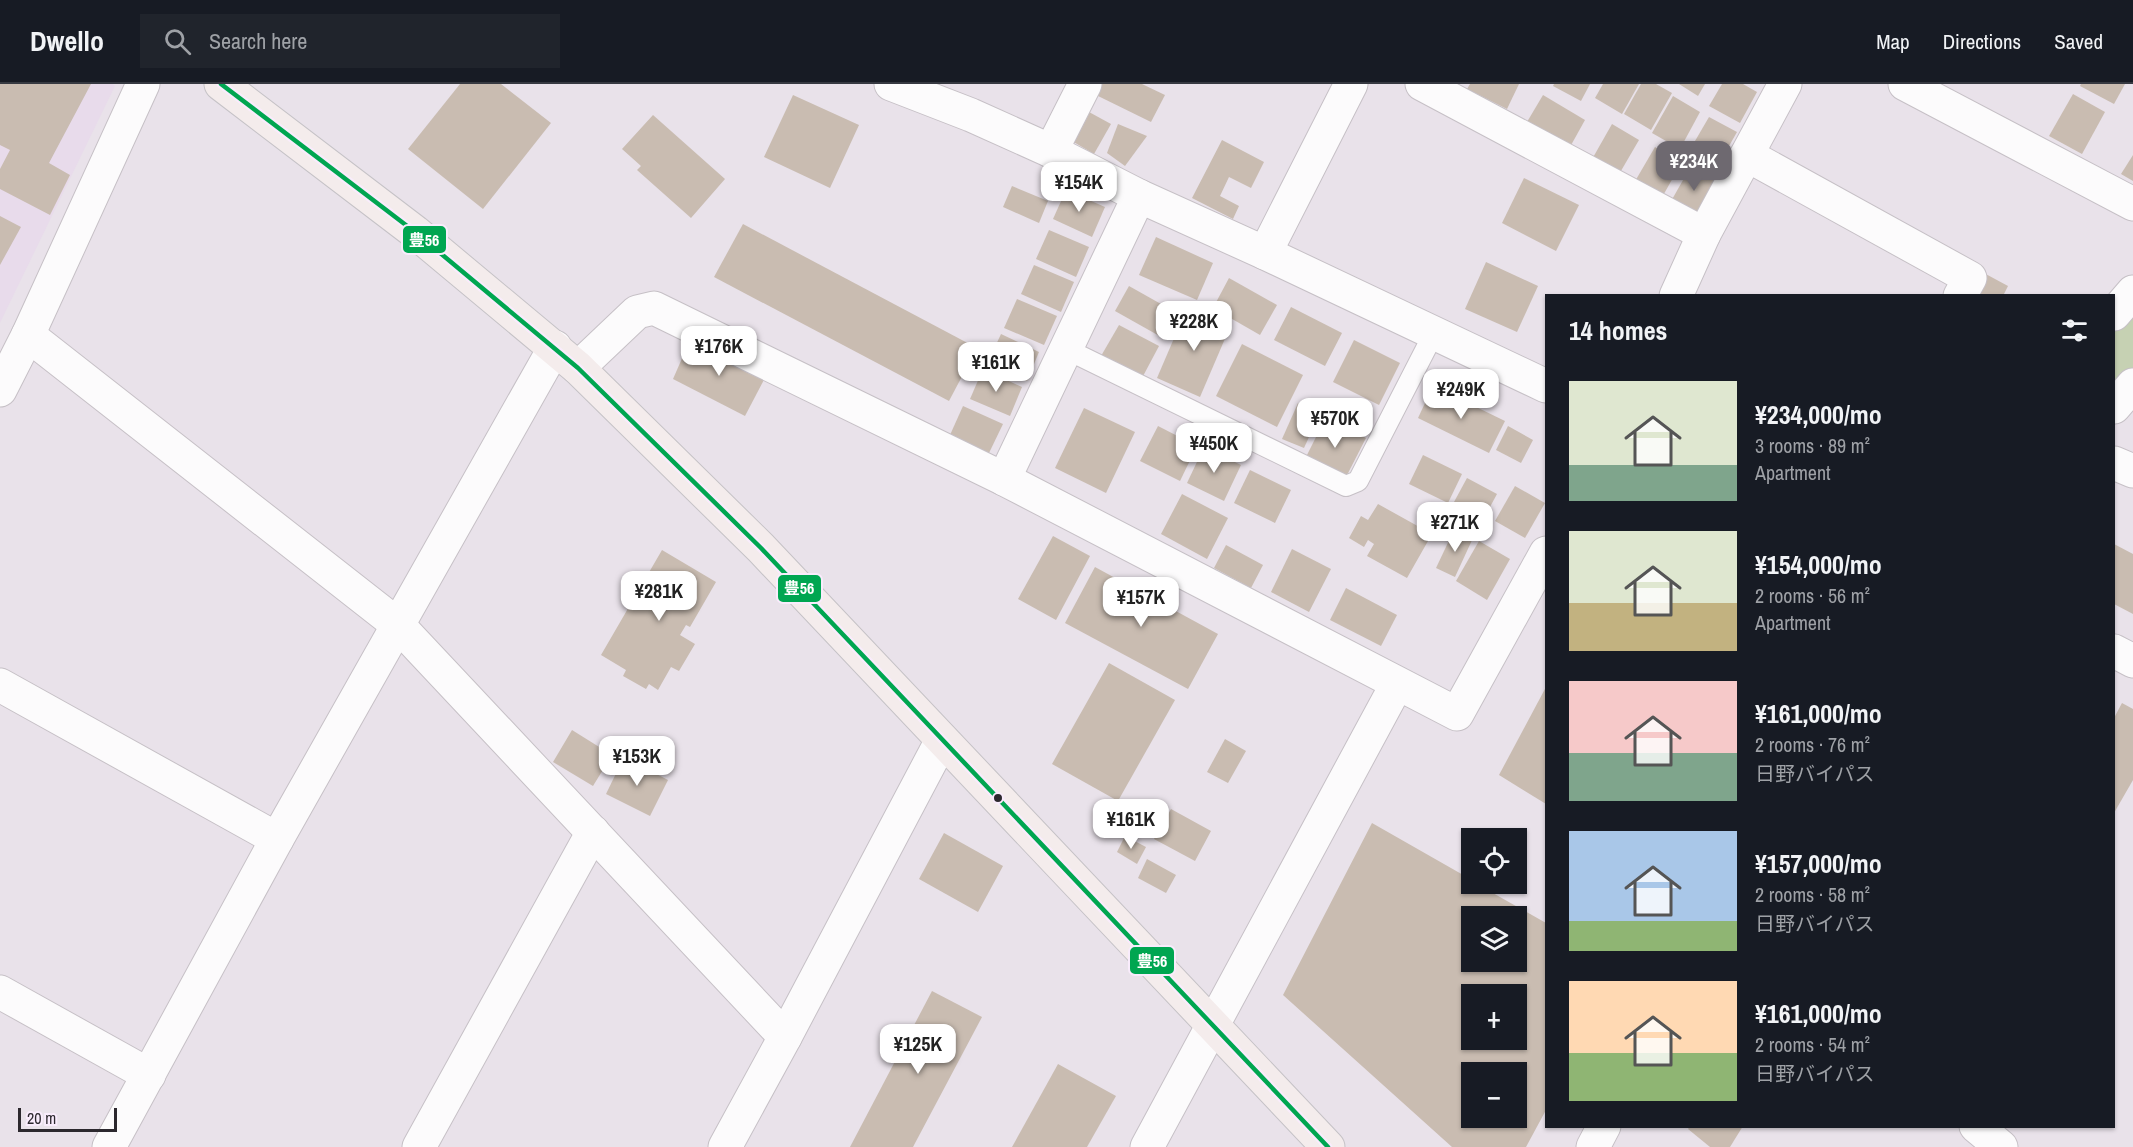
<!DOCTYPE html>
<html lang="en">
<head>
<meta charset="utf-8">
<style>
  body { margin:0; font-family:"Archivo Narrow","Noto Sans JP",sans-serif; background:#20242c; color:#f1f3f6; height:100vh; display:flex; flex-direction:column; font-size:22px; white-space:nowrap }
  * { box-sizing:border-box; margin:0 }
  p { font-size:20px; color:#9ea1a6 }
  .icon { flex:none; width:33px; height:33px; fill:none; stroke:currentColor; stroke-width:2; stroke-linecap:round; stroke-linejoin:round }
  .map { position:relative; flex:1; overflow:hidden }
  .drawer { position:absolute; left:1545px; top:210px; width:570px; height:834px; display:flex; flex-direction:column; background:#171b24; border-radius:0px; box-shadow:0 2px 4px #0004 }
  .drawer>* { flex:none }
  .fabs { position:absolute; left:1461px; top:744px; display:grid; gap:12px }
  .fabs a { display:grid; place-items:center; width:66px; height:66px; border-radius:0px; background:#171b24; box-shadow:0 2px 4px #0004; font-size:30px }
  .scale { position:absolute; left:18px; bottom:15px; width:99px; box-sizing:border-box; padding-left:6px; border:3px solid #2c282e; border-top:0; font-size:16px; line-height:21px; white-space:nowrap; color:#2c282e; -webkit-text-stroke:4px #f9ecfc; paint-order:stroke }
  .price { position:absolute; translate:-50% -51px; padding:0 14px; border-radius:12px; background:#fff; color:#222; font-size:20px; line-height:39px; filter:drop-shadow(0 2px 3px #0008) }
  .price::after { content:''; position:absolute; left:50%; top:36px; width:18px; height:14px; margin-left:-9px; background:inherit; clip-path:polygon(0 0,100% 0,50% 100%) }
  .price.active { background:#6e6970; color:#fff }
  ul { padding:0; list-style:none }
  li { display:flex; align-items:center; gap:18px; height:150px; padding:0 24px }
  li span { display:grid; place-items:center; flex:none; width:168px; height:120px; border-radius:0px; color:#555 }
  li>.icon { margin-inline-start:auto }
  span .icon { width:72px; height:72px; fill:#fffc; stroke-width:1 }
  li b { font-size:26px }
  h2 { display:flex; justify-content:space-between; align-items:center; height:72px; padding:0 24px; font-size:26px }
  header { display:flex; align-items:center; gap:36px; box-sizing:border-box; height:84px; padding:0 30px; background:#171b24; border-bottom:2px solid #363941 }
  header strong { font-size:28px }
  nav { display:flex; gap:33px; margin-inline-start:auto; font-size:21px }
  .search { width:420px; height:54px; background:#20242c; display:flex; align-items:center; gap:15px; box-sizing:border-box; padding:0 21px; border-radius:0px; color:#9ea1a6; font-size:22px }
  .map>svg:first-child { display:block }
  .built { fill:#e8dbeb }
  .green { fill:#c6d1b3 }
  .building { fill:#c9bcb1; fill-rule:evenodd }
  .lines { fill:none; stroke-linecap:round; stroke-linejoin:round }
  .service-casing { stroke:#c6c0c6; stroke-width:22 }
  .minor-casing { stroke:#c6c0c6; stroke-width:35 }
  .tertiary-casing { stroke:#c6c0c6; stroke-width:35 }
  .trunk-casing { stroke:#c5c2c6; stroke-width:35 }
  .service { stroke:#fcfbfc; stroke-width:20 }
  .minor { stroke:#fcfbfc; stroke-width:33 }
  .tertiary { stroke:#fcfbfc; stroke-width:33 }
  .trunk { stroke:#f4ecec; stroke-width:33 }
  .bus-1-casing { stroke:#f9ecfc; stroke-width:9 }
  .bus-1 { stroke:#00a651; stroke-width:4.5 }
  .bus-dot { fill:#2c282e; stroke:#f9ecfc; stroke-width:2 }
  .line-badge { stroke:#f9ecfc; stroke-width:2 }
  .badge-label { font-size:16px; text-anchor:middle; font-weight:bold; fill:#fff }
</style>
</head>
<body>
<header>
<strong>Dwello</strong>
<div class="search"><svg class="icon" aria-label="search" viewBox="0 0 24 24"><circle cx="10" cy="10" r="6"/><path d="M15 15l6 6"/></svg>Search here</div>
<nav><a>Map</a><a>Directions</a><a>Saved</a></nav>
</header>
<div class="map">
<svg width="2133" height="1063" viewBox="0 0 2133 1063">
  <rect width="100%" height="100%" fill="#e9e2ea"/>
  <!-- built -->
  <path class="built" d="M0,0H113L115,2L0,239Z"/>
  <!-- green -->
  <path class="green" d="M2133,208V301L2114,323V230Z"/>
  <!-- building -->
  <g class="building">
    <path d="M0,0H91L49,79L70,91L50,131L0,105V85L10,66L0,61Z"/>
    <path d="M460,0H501L551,39L483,125L408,65Z"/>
    <path d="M1101,0H1142L1165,11L1151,38L1096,11Z"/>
    <path d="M1470,0H1519L1507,25L1467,5Z"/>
    <path d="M1554,0H1590L1581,17L1553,2Z"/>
    <path d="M1603,0H1639L1622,30L1595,14Z"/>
    <path d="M1641,0H1656L1672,9L1651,46L1624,30Z"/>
    <path d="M1679,0H1705L1698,12Z"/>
    <path d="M1722,0H1743L1757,8L1740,39L1709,22Z"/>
    <path d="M2081,0H2125L2114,20L2080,2Z"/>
    <path d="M2073,10L2105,28L2082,70L2049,52Z"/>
    <path d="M793,11L859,41L830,104L764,73Z"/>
    <path d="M1543,11L1585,36L1570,63L1527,38Z"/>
    <path d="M1673,12L1700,28L1680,65L1652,49Z"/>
    <path d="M1089,28L1111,40L1094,70L1072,57Z"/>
    <path d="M653,31L725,95L691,134L637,86L641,82L622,65Z"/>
    <path d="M1709,33L1737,48L1716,85L1688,69Z"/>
    <path d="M1118,40L1147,52L1125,82L1107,69Z"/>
    <path d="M1612,40L1639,56L1618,92L1591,77Z"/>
    <path d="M1222,56L1264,78L1251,104L1229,93L1220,112L1239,122L1233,135L1192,114Z"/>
    <path d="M1655,63L1682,78L1661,115L1634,99Z"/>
    <path d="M2133,71V97L2121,90Z"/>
    <path d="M1691,82L1718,97L1698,134L1670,119Z"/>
    <path d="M1524,94L1579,121L1556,167L1502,139Z"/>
    <path d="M1012,102L1048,117L1039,139L1003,123Z"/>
    <path d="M1066,106L1105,123L1092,153L1053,135Z"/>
    <path d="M0,132L21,143L0,181Z"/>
    <path d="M743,140L977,264L949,317L714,193Z"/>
    <path d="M1049,146L1089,163L1076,193L1036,175Z"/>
    <path d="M1156,153L1213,179L1197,216L1139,191Z"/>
    <path d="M1486,178L1538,202L1517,248L1465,225Z"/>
    <path d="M1034,181L1074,198L1061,228L1021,210Z"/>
    <path d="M1982,188L2008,202L2003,212H1969Z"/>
    <path d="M1229,194L1277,221L1260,251L1213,224Z"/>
    <path d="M1129,202L1177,229L1163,254L1115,227Z"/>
    <path d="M1017,215L1057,232L1044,261L1004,244Z"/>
    <path d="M1291,223L1342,249L1325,282L1274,256Z"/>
    <path d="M1187,224L1230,243L1200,313L1157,294Z"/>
    <path d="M1119,241L1159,262L1142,294L1101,272Z"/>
    <path d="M1001,250L1039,268L1027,297L987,280Z"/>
    <path d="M691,254L767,290L745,332L673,295Z"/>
    <path d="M1354,256L1400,279L1379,321L1333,298Z"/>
    <path d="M1242,260L1303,291L1277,343L1216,312Z"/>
    <path d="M983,285L1022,303L1010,332L970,315Z"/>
    <path d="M1433,302L1505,337L1489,369L1418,334Z"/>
    <path d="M1298,319L1320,329L1304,364L1282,355Z"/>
    <path d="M963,322L1003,340L989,369L950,351Z"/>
    <path d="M1084,324L1135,348L1106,409L1055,384Z"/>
    <path d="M1326,333L1366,354L1344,397L1304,377Z"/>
    <path d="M1158,342L1197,362L1180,397L1140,377Z"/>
    <path d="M1508,342L1533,356L1521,379L1496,366Z"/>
    <path d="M1204,363L1241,381L1224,417L1187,399Z"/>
    <path d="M1423,371L1462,390L1448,419L1409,400Z"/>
    <path d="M1250,386L1291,406L1275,439L1234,419Z"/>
    <path d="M1467,394L1497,410L1484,434L1454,418Z"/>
    <path d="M1515,402L1545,419L1525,454L1495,437Z"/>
    <path d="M1182,410L1228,434L1207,475L1161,450Z"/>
    <path d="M1378,420L1432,450L1407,494L1367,472L1374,460L1368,456L1364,463L1349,454L1361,432L1368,436Z"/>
    <path d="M1454,446L1473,454L1455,493L1436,484Z"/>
    <path d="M1053,452L1090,472L1056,536L1018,515Z"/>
    <path d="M1479,457L1510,475L1487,516L1456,497Z"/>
    <path d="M2114,460L2133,470V530L2114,520Z"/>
    <path d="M1226,461L1263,481L1251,504L1214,484Z"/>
    <path d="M1292,465L1331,485L1309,528L1271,508Z"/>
    <path d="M662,466L716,498L690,543L686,541L680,551L695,560L679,587L671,583L658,606L649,600L646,605L623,592L626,586L601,571Z"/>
    <path d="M1095,483L1218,550L1188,605L1065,539Z"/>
    <path d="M1346,504L1397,531L1381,562L1330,536Z"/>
    <path d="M1109,579L1175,616L1118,717L1052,680Z"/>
    <path d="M1546,603V720L1499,691Z"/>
    <path d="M2122,619L2133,625V696L2114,729V634Z"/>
    <path d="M572,646L612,671L593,702L553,678Z"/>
    <path d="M1225,655L1246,667L1228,699L1207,688Z"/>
    <path d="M624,673L668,696L650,732L606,710Z"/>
    <path d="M1171,725L1211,747L1195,777L1154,755Z"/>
    <path d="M1372,739L1472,796V800H1477L1546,839V1026L1526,1063H1452L1283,911ZM1472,832H1516V878H1472ZM1472,910H1516V956H1472ZM1472,988H1516V1034H1472Z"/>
    <path d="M944,749L1003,782L978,828L919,795Z"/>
    <path d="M1125,752L1146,763L1137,780L1117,768Z"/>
    <path d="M1147,775L1176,791L1166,809L1138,794Z"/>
    <path d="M932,907L982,933L913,1063H850Z"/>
    <path d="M1058,980L1116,1012L1087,1063H1012Z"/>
    <path d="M1690,1042H1743L1730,1063H1710L1688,1045Z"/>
  </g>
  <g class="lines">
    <!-- service casing -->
    <g class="service-casing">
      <path id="service" d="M1066,265L1346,402L1358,397L1434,249"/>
    </g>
    <!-- minor casing -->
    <g class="minor-casing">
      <g id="minor">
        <path d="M891,0L971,31L1051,67L1139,112L1265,169L1546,302"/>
        <path d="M1422,0L1704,150"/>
        <path d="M1905,0L2133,120"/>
        <path d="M1051,67L1085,0"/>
        <path d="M1747,71L1970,194L1960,212"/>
        <path d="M1265,169L1351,0"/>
        <path d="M1676,212L1704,150L1785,0"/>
        <path d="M28,251L398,541L785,953"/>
        <path d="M578,284L637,228L654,224L1004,395L1457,630L1546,469"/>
        <path d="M0,306L28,251L143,0"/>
        <path d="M2114,379L2133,387"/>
        <path d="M1004,395L1139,112"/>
        <path d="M2114,567L2133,577"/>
        <path d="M0,601L277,755"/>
        <path d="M0,908L149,991"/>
        <path d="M109,1063L277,755L555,263"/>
        <path d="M419,1063L593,748"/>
        <path d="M725,1063L785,953L942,656"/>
        <path d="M1147,1063L1397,600"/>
      </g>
    </g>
    <!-- tertiary casing -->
    <g class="tertiary-casing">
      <g id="tertiary">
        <path d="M2114,230L2133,208"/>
        <path d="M2114,323L2133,301"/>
        <path d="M1976,1042L2001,1063"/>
        <path d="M1593,1063L1604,1042"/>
      </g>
    </g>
    <!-- trunk casing -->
    <g class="trunk-casing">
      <path id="trunk" d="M221,0L415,148L578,284L761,464L1328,1063"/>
    </g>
    <!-- service -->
    <use href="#service" class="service"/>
    <!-- minor -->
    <use href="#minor" class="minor"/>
    <!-- tertiary -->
    <use href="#tertiary" class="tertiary"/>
    <!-- trunk -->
    <use href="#trunk" class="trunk"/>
    <!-- bus-1 casing -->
    <g class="bus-1-casing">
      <path id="bus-1" d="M221,0L415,148L578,284L761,464L1328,1063"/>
    </g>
    <!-- bus-1 -->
    <use href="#bus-1" class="bus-1"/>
  </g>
  <!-- markers -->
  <circle class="bus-dot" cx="998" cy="714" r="5"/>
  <g class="line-badge">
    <rect x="402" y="141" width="45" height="29" rx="6" fill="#00a651"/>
    <rect x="777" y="490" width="45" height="29" rx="6" fill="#00a651"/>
    <rect x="1129" y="862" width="46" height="29" rx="6" fill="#00a651"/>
  </g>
  <g class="badge-label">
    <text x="424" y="162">豊56</text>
    <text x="799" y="510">豊56</text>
    <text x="1152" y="883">豊56</text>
  </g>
</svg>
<div class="fabs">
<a><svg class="icon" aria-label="locate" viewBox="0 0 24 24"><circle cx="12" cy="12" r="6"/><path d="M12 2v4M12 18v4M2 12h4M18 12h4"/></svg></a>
<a><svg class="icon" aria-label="layers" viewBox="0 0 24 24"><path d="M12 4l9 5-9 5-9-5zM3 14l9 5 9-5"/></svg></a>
<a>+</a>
<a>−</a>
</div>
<div class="scale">20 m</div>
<b class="price active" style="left:1694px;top:108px">¥234K</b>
<b class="price" style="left:1079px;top:129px">¥154K</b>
<b class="price" style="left:1194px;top:268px">¥228K</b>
<b class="price" style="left:719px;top:293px">¥176K</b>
<b class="price" style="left:996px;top:309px">¥161K</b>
<b class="price" style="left:1461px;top:336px">¥249K</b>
<b class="price" style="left:1335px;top:365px">¥570K</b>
<b class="price" style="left:1214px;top:390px">¥450K</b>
<b class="price" style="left:1455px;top:469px">¥271K</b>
<b class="price" style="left:659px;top:538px">¥281K</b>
<b class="price" style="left:1141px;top:544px">¥157K</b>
<b class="price" style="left:637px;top:703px">¥153K</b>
<b class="price" style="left:1131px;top:766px">¥161K</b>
<b class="price" style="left:918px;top:991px">¥125K</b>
<section class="drawer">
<h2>14 homes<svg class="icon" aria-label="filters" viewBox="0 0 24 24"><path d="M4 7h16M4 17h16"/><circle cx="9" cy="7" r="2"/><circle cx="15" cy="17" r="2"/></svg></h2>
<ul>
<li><span style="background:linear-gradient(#dfe7d0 70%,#7fa58c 0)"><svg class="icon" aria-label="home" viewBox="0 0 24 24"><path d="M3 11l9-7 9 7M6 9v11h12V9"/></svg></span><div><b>¥234,000/mo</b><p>3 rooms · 89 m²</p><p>Apartment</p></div></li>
<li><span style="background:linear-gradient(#dfe7d0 60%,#c2b280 0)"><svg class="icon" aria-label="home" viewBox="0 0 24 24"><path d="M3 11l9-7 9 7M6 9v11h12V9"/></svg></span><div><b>¥154,000/mo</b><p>2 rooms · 56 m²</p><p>Apartment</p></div></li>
<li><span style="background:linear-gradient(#f6c9c9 60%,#7fa58c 0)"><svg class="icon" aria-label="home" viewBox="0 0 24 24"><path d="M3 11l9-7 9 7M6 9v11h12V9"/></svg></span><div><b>¥161,000/mo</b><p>2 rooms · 76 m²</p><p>日野バイパス</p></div></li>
<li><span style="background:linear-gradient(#a9c7e8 75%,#8fb573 0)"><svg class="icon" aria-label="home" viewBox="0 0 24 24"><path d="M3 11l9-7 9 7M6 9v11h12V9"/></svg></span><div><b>¥157,000/mo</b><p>2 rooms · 58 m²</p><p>日野バイパス</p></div></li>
<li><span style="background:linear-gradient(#ffd9b3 60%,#8fb573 0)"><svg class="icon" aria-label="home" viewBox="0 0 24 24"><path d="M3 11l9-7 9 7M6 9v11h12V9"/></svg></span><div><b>¥161,000/mo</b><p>2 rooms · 54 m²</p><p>日野バイパス</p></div></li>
</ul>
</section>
</div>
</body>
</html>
